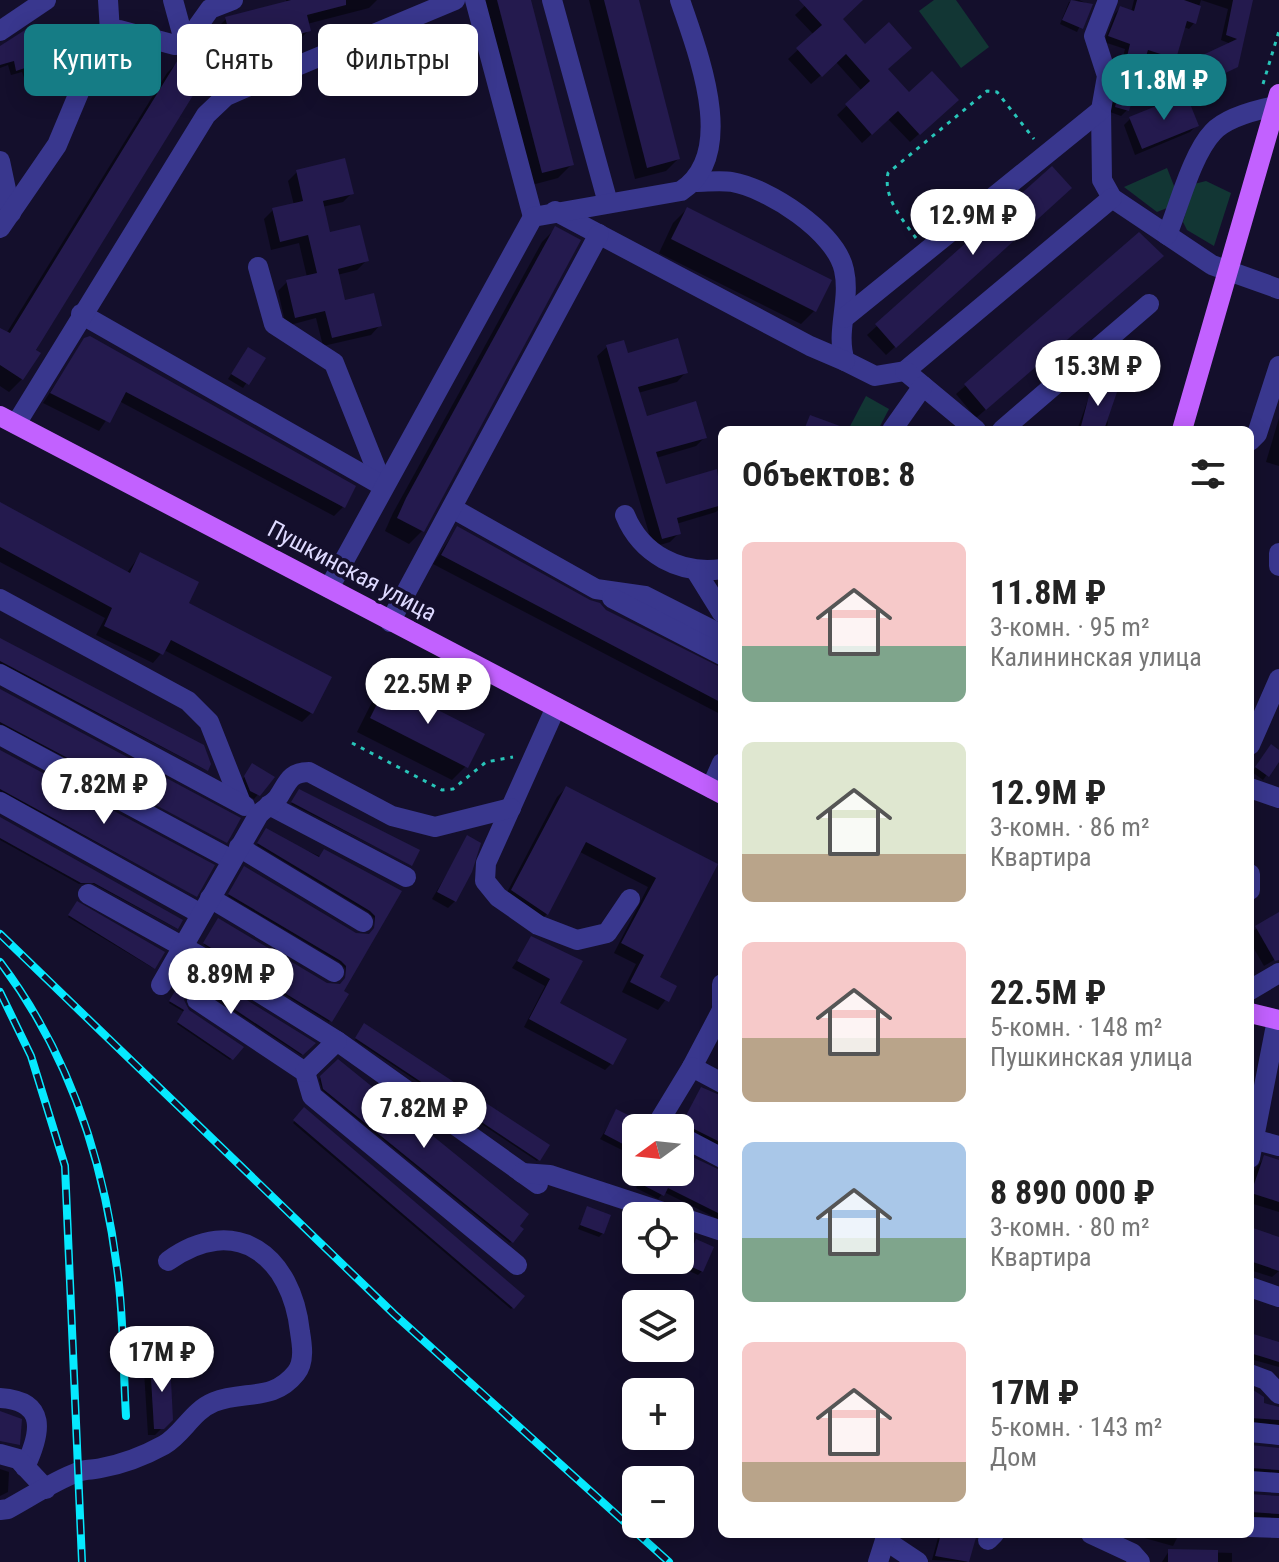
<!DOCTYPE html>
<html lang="ru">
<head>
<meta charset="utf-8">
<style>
  body { margin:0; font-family:"Roboto Condensed",sans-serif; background:#f6f6f6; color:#222; height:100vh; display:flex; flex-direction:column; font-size:30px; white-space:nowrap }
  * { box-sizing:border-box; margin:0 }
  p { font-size:26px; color:#767676 }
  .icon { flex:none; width:44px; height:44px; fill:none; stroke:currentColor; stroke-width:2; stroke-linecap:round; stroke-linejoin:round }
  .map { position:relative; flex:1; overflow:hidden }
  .details { position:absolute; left:718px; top:426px; width:536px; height:1112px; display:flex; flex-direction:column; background:#fff; border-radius:12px; box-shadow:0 4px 20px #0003 }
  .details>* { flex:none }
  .banner { position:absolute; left:24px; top:24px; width:574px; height:72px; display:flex; gap:16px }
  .needle { width:52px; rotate:255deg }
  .controls { position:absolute; left:622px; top:1114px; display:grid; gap:16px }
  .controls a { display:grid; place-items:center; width:72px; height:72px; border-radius:12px; background:#fff; box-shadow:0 4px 20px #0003; font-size:40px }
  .price { position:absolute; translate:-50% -68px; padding:0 18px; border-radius:28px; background:#fff; color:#222; font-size:26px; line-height:52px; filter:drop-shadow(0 2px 4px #0008) }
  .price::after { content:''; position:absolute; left:50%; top:48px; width:24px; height:18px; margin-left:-12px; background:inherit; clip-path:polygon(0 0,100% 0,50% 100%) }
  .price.current { background:#157c85; color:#fff }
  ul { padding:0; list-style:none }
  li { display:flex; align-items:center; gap:24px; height:200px; padding:0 24px }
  li span { display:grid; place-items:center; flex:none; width:224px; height:160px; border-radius:12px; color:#555 }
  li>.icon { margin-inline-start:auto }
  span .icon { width:96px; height:96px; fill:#fffc; stroke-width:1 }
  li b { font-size:34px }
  h2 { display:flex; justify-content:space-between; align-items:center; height:96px; padding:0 24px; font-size:34px }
  .tag { padding:0 28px; border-radius:12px; background:#fff; box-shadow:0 4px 20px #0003; font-size:28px; line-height:72px }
  .tag.current { background:#157c85; color:#fff }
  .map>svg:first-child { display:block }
  .green { fill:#123634 }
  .shadow { fill:#0007 }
  .building { fill:#241a4e }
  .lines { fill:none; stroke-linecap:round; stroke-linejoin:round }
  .path { stroke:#28c5b9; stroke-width:3; stroke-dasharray:4 6; stroke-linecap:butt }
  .minor { stroke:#39378e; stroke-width:20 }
  .major { stroke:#c261ff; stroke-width:20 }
  .rail-casing { stroke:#06e9ff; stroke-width:8 }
  .rail { stroke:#140f2c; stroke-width:5; stroke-dasharray:15; stroke-linecap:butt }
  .labels { text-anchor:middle; stroke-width:7; stroke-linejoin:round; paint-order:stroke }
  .street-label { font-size:24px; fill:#dedaff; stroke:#140f2c }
</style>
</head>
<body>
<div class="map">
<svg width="1279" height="1562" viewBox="0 0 1279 1562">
  <rect width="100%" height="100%" fill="#140f2c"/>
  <!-- green -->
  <g class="green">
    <path d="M934,0H956L989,47L961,68L919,11Z"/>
    <path d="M1167,168L1176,191L1172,206L1157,212L1124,187Z"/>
    <path d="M1206,181L1231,193L1214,246L1187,230L1183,222L1194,184Z"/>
    <path d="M866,396L889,409L878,430H848Z"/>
  </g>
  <!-- shadow -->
  <g class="shadow">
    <path d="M286,0H377L369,8L307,24L309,30L295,44L220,64L212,33L226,19L287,3Z"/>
    <path d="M479,0H529L572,164L558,178L528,186Z"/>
    <path d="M589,0H637L678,159L666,171L635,179Z"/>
    <path d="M811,0H861L840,19L909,94L947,109L910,142L888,119L862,143L837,115L862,91L836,62L811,84L788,59L814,35L795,15Z"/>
    <path d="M1079,0L1090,5L1077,32L1060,24L1069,2Z"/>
    <path d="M1134,0H1201L1194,23L1189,29L1184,27L1174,58L1168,64L1144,56L1127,110L1121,116L1110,112L1125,49L1104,42L1115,14L1120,8L1131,12Z"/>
    <path d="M1201,0H1250L1237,66L1184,94L1196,126L1190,132L1135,155L1124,125L1130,119L1184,97L1173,74L1231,44L1221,40L1228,9Z"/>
    <path d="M24,33L49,82L29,92L22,72L11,75L8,65L0,68V48Z"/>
    <path d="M179,61L22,379L9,392L0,386V330L6,334L167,73Z"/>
    <path d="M1052,169L1060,197L886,355L867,335Z"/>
    <path d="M297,172L352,193L343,202L322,207L329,234L366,261L357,270L337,275L344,302L380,325L371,335L323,346L316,318L286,326L278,291L287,282L307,277L299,243L271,250L264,219L273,210L294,205L288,181Z"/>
    <path d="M687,209L815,310L801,324L659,253L673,223Z"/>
    <path d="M555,229L422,531L409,544L385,531L393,513L542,242Z"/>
    <path d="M1139,235L1152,265L976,418L956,394Z"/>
    <path d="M85,339L343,507L334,516L119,401L99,431L43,403Z"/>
    <path d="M607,347L686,372L677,382L638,393L645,418L705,437L696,446L656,458L664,486L716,471L722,492V506L716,512L676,524L679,533L670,542L653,547L597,356Z"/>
    <path d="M248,349L263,358L243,388L228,379Z"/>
    <path d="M1093,386L1108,423L1106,430H1077Z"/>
    <path d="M1279,418V466L1266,462Z"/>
    <path d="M0,505L126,574L140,555L186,604L311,713L302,722L164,650L153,663L96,635L105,618L0,562Z"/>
    <path d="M457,528L605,611L722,669V715L433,564Z"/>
    <path d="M0,640L206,770L0,663Z"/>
    <path d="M387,687L466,766L452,780L357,732L373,700Z"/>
    <path d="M0,691L226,841L0,724Z"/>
    <path d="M1267,751L1279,752V758L1263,780L1252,772Z"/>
    <path d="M0,752L195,895L0,791Z"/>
    <path d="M249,770L272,778L254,799L246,795L241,782Z"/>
    <path d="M566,788L715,865L657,978L675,987L658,1010L622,992L636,964L614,953L648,887L580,852L547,914L538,923L503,900L557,797Z"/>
    <path d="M299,791L410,864L291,804Z"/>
    <path d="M0,818L176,928L92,883L79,884L0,840Z"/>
    <path d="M265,832L400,892L341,992L346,995L329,1022L204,945L217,922L327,985L340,986L345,981V968L339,962L228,896L243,869L356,935L369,936L374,931V918L368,912L257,845Z"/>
    <path d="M468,838L455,901L448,908L432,899Z"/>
    <path d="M77,903L153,968L68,917Z"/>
    <path d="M1279,914V957L1264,966L1250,942V933Z"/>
    <path d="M532,938L580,962L557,1004L611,1064L605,1070L524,1027L545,986L512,968Z"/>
    <path d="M189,970L313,1044L301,1055L202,990L188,989L182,1000L188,1012L241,1047L230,1060L177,1024L184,1012L169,1003Z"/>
    <path d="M364,1026L547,1146L537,1161L355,1040Z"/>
    <path d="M338,1061L522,1229L510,1243L322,1090L319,1079Z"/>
    <path d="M702,1089L722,1096V1152L679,1128Z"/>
    <path d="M304,1110L523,1296L511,1309L293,1123Z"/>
    <path d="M617,1112L647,1127L636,1128V1157L600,1139Z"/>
    <path d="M680,1152L722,1172V1221L664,1192L658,1199L636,1188L644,1172H680Z"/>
    <path d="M1264,1158L1279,1162V1212L1250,1203V1176Z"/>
    <path d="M588,1208L603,1233L599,1237L578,1229Z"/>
    <path d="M1250,1229L1279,1239V1271L1272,1277L1250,1270Z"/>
    <path d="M680,1240L692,1245L696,1241L702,1271L698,1275L665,1260H680Z"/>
    <path d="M1250,1336L1279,1344V1367L1250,1359Z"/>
    <path d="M151,1364L171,1419L155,1435H148L144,1371Z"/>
    <path d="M1250,1390L1262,1405L1279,1409V1425L1250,1422Z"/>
    <path d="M1250,1447L1279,1450V1477L1250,1473Z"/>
    <path d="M0,1469L9,1472L8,1492L0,1496Z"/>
    <path d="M1250,1496L1279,1497V1518L1250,1517Z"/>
    <path d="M939,1534H975L967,1562L932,1560Z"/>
    <path d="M1130,1534H1179L1173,1546Z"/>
    <path d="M1169,1551L1232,1553V1562H1162Z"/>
  </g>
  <!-- building -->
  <g class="building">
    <path d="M291,0H346V5L307,15L311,31L234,51L225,17Z"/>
    <path d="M497,0H531L574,165L542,173Z"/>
    <path d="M604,0H639L680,159L647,168Z"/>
    <path d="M799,0H863L843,19L865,44L889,22L912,48L888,69L909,92L932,71L959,100L920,135L898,111L872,135L845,104L870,81L846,54L822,77L796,48L822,25Z"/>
    <path d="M1071,0L1093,4L1083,29L1062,20Z"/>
    <path d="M1137,0H1184L1201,6L1196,24L1187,21L1176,59L1148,50L1129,111L1115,107L1130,44L1108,36L1120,6L1134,11Z"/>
    <path d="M1233,0H1253L1238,67L1188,91L1177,67L1237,39L1226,35Z"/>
    <path d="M25,30L28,38L38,35L51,83L35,88L28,67L16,71L14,61L0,65V46Z"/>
    <path d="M179,58L200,84L36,350L41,353L23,380L0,365V328L10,333Z"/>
    <path d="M1186,94L1199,126L1142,149L1129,117Z"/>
    <path d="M345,158L354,194L323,201L330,232L360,225L369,261L338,269L345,300L374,293L382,326L332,338L325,311L295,318L286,280L317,273L308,235L280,242L272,208L303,201L296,170Z"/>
    <path d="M1052,166L1072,188L896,348L875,324Z"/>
    <path d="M687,207L832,280L816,312L671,239Z"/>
    <path d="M555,226L581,240L424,532L397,518L406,498Z"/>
    <path d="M1139,232L1164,256L986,410L964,384Z"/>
    <path d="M90,336L356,486L345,508L126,392L110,423L50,393L84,338Z"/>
    <path d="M678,338L688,373L638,387L647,416L696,401L707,438L656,452L666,484L717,469L722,505L677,518L681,534L662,539L606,345L624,340L628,353Z"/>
    <path d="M248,347L266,358L249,385L231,374Z"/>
    <path d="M1092,384L1117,392L1104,430H1080Z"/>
    <path d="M810,415L848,429V430H804Z"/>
    <path d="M0,502L130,573L140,552L199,582L189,603L332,677L313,714L171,640L163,655L104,626L112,608L0,547Z"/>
    <path d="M457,526L590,600L600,603L606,610L722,668V703L441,555Z"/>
    <path d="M0,638L204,745L211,764L208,771L0,661Z"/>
    <path d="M387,684L485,734L468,768L370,718Z"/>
    <path d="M0,689L241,818L230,838L227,843L0,722Z"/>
    <path d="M1271,744L1279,750V762L1269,777L1255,767Z"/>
    <path d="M0,750L215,865L197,897L0,789Z"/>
    <path d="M252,763L275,777L260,796L250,791L244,776Z"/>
    <path d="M566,786L718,864L660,977L677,986L669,1002L630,982L644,955L621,943L656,878L586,842L548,915L511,890Z"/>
    <path d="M299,789L420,850L412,866L291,802Z"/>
    <path d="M0,817L183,920L178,929L94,883H81L0,838Z"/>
    <path d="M266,828L319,857L324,849L402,891L344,991L349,994L332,1022L203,943L218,918L327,983L340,984L345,978L346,966L341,961L228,894L244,866L356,933L369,934L374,928L375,916L370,911L257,843Z"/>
    <path d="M467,835L481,843L472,872L456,902L437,892Z"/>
    <path d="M77,901L165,952L155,969L68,915Z"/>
    <path d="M1279,912V960L1275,961L1255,926Z"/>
    <path d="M531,936L583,961L560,1003L627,1039L613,1065L529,1019L550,979L517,961Z"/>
    <path d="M190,966L205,974L316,1043L303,1055L204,989H191L184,1000L189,1010L244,1047L233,1060L177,1022L184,1010L169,1001Z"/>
    <path d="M364,1023L550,1145L540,1161L355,1038Z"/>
    <path d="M338,1059L529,1214L520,1226L524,1229L513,1243L323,1089L320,1076Z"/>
    <path d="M701,1087L722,1096V1143L682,1123Z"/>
    <path d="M304,1107L525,1296L514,1309L293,1120Z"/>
    <path d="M616,1109L636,1119V1151L604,1134Z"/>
    <path d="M680,1151L722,1171V1215L668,1188L664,1196L639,1183L645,1172H680Z"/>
    <path d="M1264,1155L1279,1160V1202L1251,1193Z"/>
    <path d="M587,1206L611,1215L604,1234L580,1225Z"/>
    <path d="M1250,1227L1279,1237V1271L1250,1261Z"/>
    <path d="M696,1239L714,1247L703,1272L685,1264Z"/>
    <path d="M1250,1333L1279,1342V1362L1250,1353Z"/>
    <path d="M170,1361L173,1420L164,1429H154L150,1362Z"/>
    <path d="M1250,1388L1264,1397V1403L1279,1407V1420L1250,1418Z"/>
    <path d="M0,1411L22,1419L20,1445L0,1441Z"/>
    <path d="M1250,1445L1279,1448V1470L1250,1468Z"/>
    <path d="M1250,1494L1279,1496V1514L1250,1512Z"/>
    <path d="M941,1534H977L969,1562L935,1556Z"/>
    <path d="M1168,1549L1218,1550V1562H1168Z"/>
  </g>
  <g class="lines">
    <!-- path -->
    <g class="path">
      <path d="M1263,84L1279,31"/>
      <path d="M916,238C902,219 883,198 888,173L987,91L997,92L1034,139"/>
      <path d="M352,743L442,790L453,789L486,762L513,757"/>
    </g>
    <!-- minor -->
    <g class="minor">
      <path d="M108,0L110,32"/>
      <path d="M173,0L185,44L226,96"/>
      <path d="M475,0L533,217"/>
      <path d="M552,0L608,203"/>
      <path d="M1108,0L1094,36L1107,76L1101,110L1102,180L1112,198L1212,265L1279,289"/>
      <path d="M0,31L46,0"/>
      <path d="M0,161L11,213"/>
      <path d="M695,182C707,182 720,180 732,182C768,188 836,232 844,270C851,301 835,332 845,361L875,376L905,371L1112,198"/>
      <path d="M555,211L810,346L845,361"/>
      <path d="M0,228L57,145L101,40L119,30L175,45L185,44L210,9L233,0"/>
      <path d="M1167,235C1179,206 1192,154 1213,132C1227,117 1256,110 1276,106"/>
      <path d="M258,267L274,324L334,363L383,486"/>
      <path d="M81,314L383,486"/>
      <path d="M844,318L1101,110"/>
      <path d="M905,371L976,430"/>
      <path d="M16,424L206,115L226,96L242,89L455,0"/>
      <path d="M892,430L923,386"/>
      <path d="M1002,430L1149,304"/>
      <path d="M1250,441L1257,434L1279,366"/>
      <path d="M452,508L596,589L645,596L722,635"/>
      <path d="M625,515C641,554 680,575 722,569"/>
      <path d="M1279,553V566"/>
      <path d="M696,571L722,613"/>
      <path d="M329,588L533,217L681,191C739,154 697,51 680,0"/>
      <path d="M612,598L722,655"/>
      <path d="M0,599L188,701L209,722L241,803"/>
      <path d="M390,622L599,234"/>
      <path d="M0,674L245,806"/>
      <path d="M556,707L486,863L485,881L498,897L538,925L577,940L607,933L630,899"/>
      <path d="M0,735L232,860"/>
      <path d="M1250,745L1279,679"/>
      <path d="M711,788L722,763"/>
      <path d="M1250,788L1279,798"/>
      <path d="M0,802L201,914"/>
      <path d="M269,805L406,877"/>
      <path d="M239,847L363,922"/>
      <path d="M1250,874V890"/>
      <path d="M88,894L212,963L337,1041L538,1184"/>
      <path d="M210,898L334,972"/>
      <path d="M722,984V1006"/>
      <path d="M161,985L259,814C265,808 275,803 279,796C288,782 290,772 309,772L392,816L435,827L511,808"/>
      <path d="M1250,990L1279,973"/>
      <path d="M197,1000L305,1072L312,1096L517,1265"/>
      <path d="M692,1067L722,1010"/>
      <path d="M305,1072L337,1041"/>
      <path d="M665,1128L661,1118L692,1067L722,1083"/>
      <path d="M680,1136L722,1158"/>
      <path d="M1256,1140L1279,1146"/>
      <path d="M1250,1158L1277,1020"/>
      <path d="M522,1173L550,1175L675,1216"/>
      <path d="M680,1217L722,1231"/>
      <path d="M1250,1287L1279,1297"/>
      <path d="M1250,1374L1266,1380L1279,1394"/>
      <path d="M0,1398C48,1401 41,1433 25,1467"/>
      <path d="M1250,1432L1279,1435"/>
      <path d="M0,1454L18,1459L46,1489"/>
      <path d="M1250,1481L1279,1483"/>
      <path d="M0,1510L8,1509C30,1497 54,1481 78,1472C85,1469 94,1470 101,1468C123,1464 144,1456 164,1445C183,1434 192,1411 214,1402C245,1390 273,1402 296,1373C305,1362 302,1344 300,1332C292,1256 236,1212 168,1261"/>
      <path d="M1250,1527L1279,1528"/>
      <path d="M1091,1534L1132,1553L1140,1562"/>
      <path d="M885,1540L918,1562"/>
      <path d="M988,1540L994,1534"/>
      <path d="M878,1562L887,1534"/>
    </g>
    <!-- major -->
    <g class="major">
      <path d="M0,416L722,794"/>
      <path d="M1182,430L1279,94"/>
      <path d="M1250,1013L1279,1020"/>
    </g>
    <!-- rail casing -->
    <g class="rail-casing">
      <g id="rail">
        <path d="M0,934L394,1314L669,1562"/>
        <path d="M0,962C68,1052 103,1157 117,1268C124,1317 123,1367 126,1416"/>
        <path d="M0,992L31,1056L65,1166L82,1562"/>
      </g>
    </g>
    <!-- rail -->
    <use href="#rail" class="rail"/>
  </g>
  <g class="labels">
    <!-- street labels -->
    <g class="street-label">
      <text transform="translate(352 571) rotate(28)" y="8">Пушкинская улица</text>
    </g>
  </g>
</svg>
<div class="controls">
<a><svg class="needle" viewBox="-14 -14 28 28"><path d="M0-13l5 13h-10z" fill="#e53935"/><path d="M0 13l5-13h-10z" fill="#767676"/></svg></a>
<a><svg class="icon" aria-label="locate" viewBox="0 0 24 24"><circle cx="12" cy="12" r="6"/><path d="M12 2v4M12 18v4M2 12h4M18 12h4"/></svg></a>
<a><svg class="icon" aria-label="layers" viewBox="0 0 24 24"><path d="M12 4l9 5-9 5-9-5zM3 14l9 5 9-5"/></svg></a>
<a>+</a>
<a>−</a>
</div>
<b class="price current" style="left:1164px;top:122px">11.8M ₽</b>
<b class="price" style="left:973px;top:257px">12.9M ₽</b>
<b class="price" style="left:1098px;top:408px">15.3M ₽</b>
<b class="price" style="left:428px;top:726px">22.5M ₽</b>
<b class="price" style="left:104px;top:826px">7.82M ₽</b>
<b class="price" style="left:231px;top:1016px">8.89M ₽</b>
<b class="price" style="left:424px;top:1150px">7.82M ₽</b>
<b class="price" style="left:162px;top:1394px">17M ₽</b>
<div class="banner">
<a class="tag current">Купить</a>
<a class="tag">Снять</a>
<a class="tag">Фильтры</a>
</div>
<section class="details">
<h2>Объектов: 8<svg class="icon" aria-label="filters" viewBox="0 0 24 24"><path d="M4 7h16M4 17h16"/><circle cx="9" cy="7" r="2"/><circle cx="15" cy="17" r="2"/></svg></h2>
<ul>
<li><span style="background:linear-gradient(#f6c9c9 65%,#7fa58c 0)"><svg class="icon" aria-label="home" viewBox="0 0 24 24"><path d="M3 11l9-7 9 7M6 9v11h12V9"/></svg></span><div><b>11.8M ₽</b><p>3-комн. · 95 m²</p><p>Калининская улица</p></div></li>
<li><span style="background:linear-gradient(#dfe7d0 70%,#b9a48a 0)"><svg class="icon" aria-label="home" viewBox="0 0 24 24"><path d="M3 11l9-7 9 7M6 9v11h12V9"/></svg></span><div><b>12.9M ₽</b><p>3-комн. · 86 m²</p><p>Квартира</p></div></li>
<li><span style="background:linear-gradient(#f6c9c9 60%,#b9a48a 0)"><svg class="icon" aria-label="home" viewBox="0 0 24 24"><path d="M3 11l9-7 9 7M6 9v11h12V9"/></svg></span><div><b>22.5M ₽</b><p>5-комн. · 148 m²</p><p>Пушкинская улица</p></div></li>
<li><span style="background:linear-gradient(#a9c7e8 60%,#7fa58c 0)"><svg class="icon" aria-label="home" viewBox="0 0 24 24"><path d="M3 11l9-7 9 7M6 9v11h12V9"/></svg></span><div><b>8 890 000 ₽</b><p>3-комн. · 80 m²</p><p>Квартира</p></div></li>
<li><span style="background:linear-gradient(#f6c9c9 75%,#b9a48a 0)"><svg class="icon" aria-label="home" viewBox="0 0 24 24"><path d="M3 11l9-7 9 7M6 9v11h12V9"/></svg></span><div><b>17M ₽</b><p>5-комн. · 143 m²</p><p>Дом</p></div></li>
</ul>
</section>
</div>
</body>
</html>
